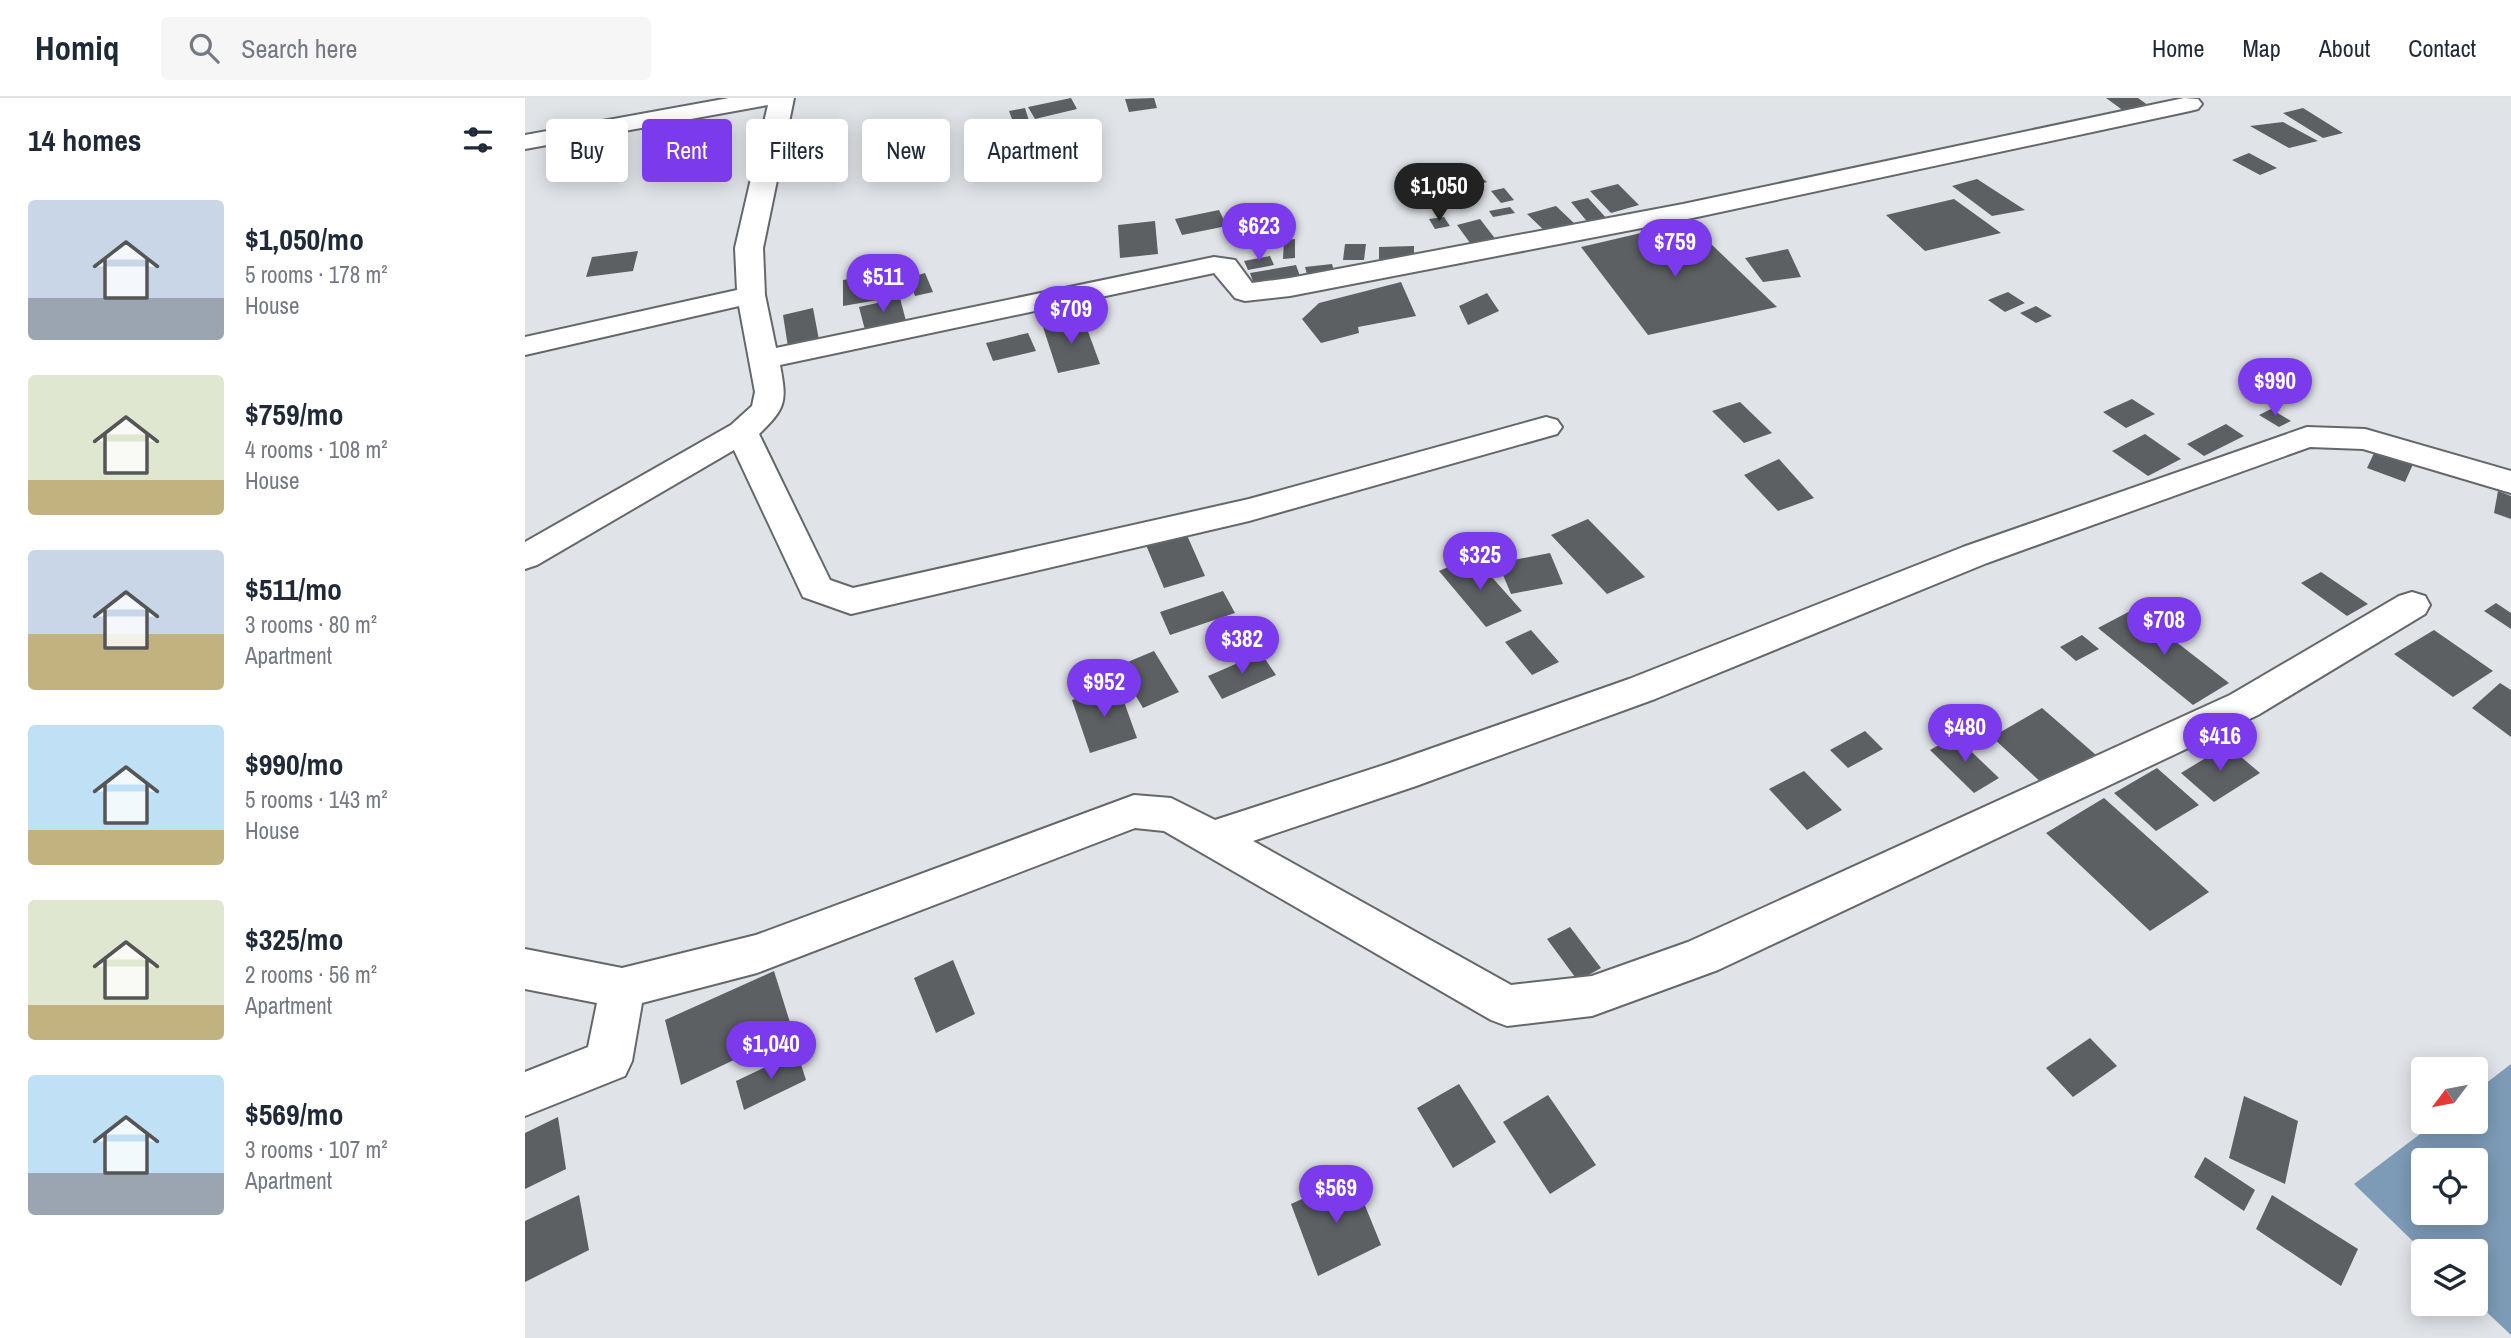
<!DOCTYPE html>
<html lang="en">
<head>
<meta charset="utf-8">
<style>
  body { margin:0; font-family:"Archivo Narrow",sans-serif; background:#f6f6f7; color:#1f2937; height:100vh; display:flex; flex-direction:column; font-size:26px; white-space:nowrap }
  * { box-sizing:border-box; margin:0 }
  p { font-size:23px; color:#747a83 }
  .icon { flex:none; width:38px; height:38px; fill:none; stroke:currentColor; stroke-width:2; stroke-linecap:round; stroke-linejoin:round }
  .map { position:relative; flex:1; overflow:hidden }
  .drawer { display:flex; flex-direction:column; background:#fff; width:525px }
  .drawer>* { flex:none }
  .banner { position:absolute; left:21px; top:21px; width:665px; height:63px; display:flex; gap:14px }
  .needle { width:46px; rotate:238deg }
  .fabs { position:absolute; left:1886px; top:959px; display:grid; gap:14px }
  .fabs a { display:grid; place-items:center; width:77px; height:77px; border-radius:7px; background:#fff; box-shadow:0 4px 18px #0003; font-size:35px }
  .price { position:absolute; translate:-50% -60px; padding:0 16px; border-radius:24px; background:#7c3aed; color:#fff; font-size:23px; line-height:46px; filter:drop-shadow(0 2px 4px #0008) }
  .price::after { content:''; position:absolute; left:50%; top:42px; width:21px; height:16px; margin-left:-10px; background:inherit; clip-path:polygon(0 0,100% 0,50% 100%) }
  .price.selected { background:#222; color:#fff }
  ul { padding:0; list-style:none }
  li { display:flex; align-items:center; gap:21px; height:175px; padding:0 28px }
  li span { display:grid; place-items:center; flex:none; width:196px; height:140px; border-radius:7px; color:#555 }
  li>.icon { margin-inline-start:auto }
  span .icon { width:84px; height:84px; fill:#fffc; stroke-width:1 }
  li b { font-size:30px }
  h2 { display:flex; justify-content:space-between; align-items:center; height:84px; padding:0 28px; font-size:30px }
  .tag { padding:0 24px; border-radius:7px; background:#fff; box-shadow:0 4px 18px #0003; font-size:24px; line-height:63px }
  .tag.selected { background:#7c3aed; color:#fff }
  header { display:flex; align-items:center; gap:42px; box-sizing:border-box; height:98px; padding:0 35px; background:#fff; border-bottom:2px solid #e0e1e3 }
  header strong { font-size:33px }
  nav { display:flex; gap:38px; margin-inline-start:auto; font-size:24px }
  .search { width:490px; height:63px; background:#f6f6f7; display:flex; align-items:center; gap:18px; box-sizing:border-box; padding:0 24px; border-radius:7px; color:#747a83; font-size:26px }
  main { display:flex; flex:1; min-height:0 }
  .map>svg:first-child { display:block }
  .water { fill:#7d9bb7; fill-rule:evenodd }
  .building { fill:#5c6063 }
  .lines { fill:none; stroke-linecap:round; stroke-linejoin:round }
  .minor-casing { stroke:#65686b; stroke-width:4 }
  .minor { fill:#fff; fill-rule:evenodd }
</style>
</head>
<body>
<header>
<strong>Homiq</strong>
<div class="search"><svg class="icon" aria-label="search" viewBox="0 0 24 24"><circle cx="10" cy="10" r="6"/><path d="M15 15l6 6"/></svg>Search here</div>
<nav><a>Home</a><a>Map</a><a>About</a><a>Contact</a></nav>
</header>
<main>
<section class="drawer">
<h2>14 homes<svg class="icon" aria-label="filters" viewBox="0 0 24 24"><path d="M4 7h16M4 17h16"/><circle cx="9" cy="7" r="2"/><circle cx="15" cy="17" r="2"/></svg></h2>
<ul>
<li><span style="background:linear-gradient(#c9d6e8 70%,#9aa5b1 0)"><svg class="icon" aria-label="home" viewBox="0 0 24 24"><path d="M3 11l9-7 9 7M6 9v11h12V9"/></svg></span><div><b>$1,050/mo</b><p>5 rooms · 178 m²</p><p>House</p></div></li>
<li><span style="background:linear-gradient(#dfe7d0 75%,#c2b280 0)"><svg class="icon" aria-label="home" viewBox="0 0 24 24"><path d="M3 11l9-7 9 7M6 9v11h12V9"/></svg></span><div><b>$759/mo</b><p>4 rooms · 108 m²</p><p>House</p></div></li>
<li><span style="background:linear-gradient(#c9d6e8 60%,#c2b280 0)"><svg class="icon" aria-label="home" viewBox="0 0 24 24"><path d="M3 11l9-7 9 7M6 9v11h12V9"/></svg></span><div><b>$511/mo</b><p>3 rooms · 80 m²</p><p>Apartment</p></div></li>
<li><span style="background:linear-gradient(#bfe0f5 75%,#c2b280 0)"><svg class="icon" aria-label="home" viewBox="0 0 24 24"><path d="M3 11l9-7 9 7M6 9v11h12V9"/></svg></span><div><b>$990/mo</b><p>5 rooms · 143 m²</p><p>House</p></div></li>
<li><span style="background:linear-gradient(#dfe7d0 75%,#c2b280 0)"><svg class="icon" aria-label="home" viewBox="0 0 24 24"><path d="M3 11l9-7 9 7M6 9v11h12V9"/></svg></span><div><b>$325/mo</b><p>2 rooms · 56 m²</p><p>Apartment</p></div></li>
<li><span style="background:linear-gradient(#bfe0f5 70%,#9aa5b1 0)"><svg class="icon" aria-label="home" viewBox="0 0 24 24"><path d="M3 11l9-7 9 7M6 9v11h12V9"/></svg></span><div><b>$569/mo</b><p>3 rooms · 107 m²</p><p>Apartment</p></div></li>
</ul>
</section>
<div class="map">
<svg width="1986" height="1240" viewBox="0 0 1986 1240">
  <rect width="100%" height="100%" fill="#e0e3e7"/>
  <!-- water -->
  <path class="water" d="M1986,966V1237L1951,1204V1153L1899,1154L1829,1086L1911,1024H1951V993ZM1899,1062H1951V1115H1899Z"/>
  <!-- building -->
  <g class="building">
    <path d="M546,0L552,11L510,21L503,9Z"/>
    <path d="M629,0L632,10L604,14L600,1Z"/>
    <path d="M1581,0H1613L1627,10L1603,16Z"/>
    <path d="M500,10L505,26L490,29L484,13Z"/>
    <path d="M1778,10L1818,35L1798,40L1758,15Z"/>
    <path d="M1758,24L1793,43L1764,50L1725,28Z"/>
    <path d="M309,36L319,50L277,62L267,47Z"/>
    <path d="M1724,55L1752,70L1735,77L1707,62Z"/>
    <path d="M943,68L962,84L940,91L921,75Z"/>
    <path d="M913,70L933,94L894,103L875,79Z"/>
    <path d="M1452,81L1500,112L1467,118L1427,88Z"/>
    <path d="M1093,86L1114,107L1086,115L1065,93Z"/>
    <path d="M979,90L989,102L976,105L966,93Z"/>
    <path d="M1063,100L1083,122L1065,127L1046,104Z"/>
    <path d="M1429,101L1476,135L1400,153L1361,117Z"/>
    <path d="M1031,108L1051,127L1023,136L1002,116Z"/>
    <path d="M985,109L990,115L968,119L964,113Z"/>
    <path d="M694,112L702,128L657,137L650,121Z"/>
    <path d="M919,119L925,128L910,131L904,121Z"/>
    <path d="M955,121L972,143L948,149L932,127Z"/>
    <path d="M630,123L633,156L595,160L593,127Z"/>
    <path d="M1163,124L1252,209L1123,237L1056,149Z"/>
    <path d="M770,141V160L758,161L759,142Z"/>
    <path d="M820,146H841L839,162H818Z"/>
    <path d="M889,148V160L854,161V149Z"/>
    <path d="M1263,151L1276,179L1238,184L1220,160Z"/>
    <path d="M113,153L108,173L61,179L67,159Z"/>
    <path d="M745,158L749,167L723,172L719,163Z"/>
    <path d="M807,166L810,177L783,180L780,169Z"/>
    <path d="M771,167L776,181L730,189L725,175Z"/>
    <path d="M374,173L376,198L318,208V182Z"/>
    <path d="M400,175L408,194L390,198L383,180Z"/>
    <path d="M876,184L891,218L833,229L834,235L796,245L777,221L794,205Z"/>
    <path d="M1483,194L1500,205L1480,214L1463,202Z"/>
    <path d="M962,195L974,213L943,227L934,208Z"/>
    <path d="M375,200L381,223L340,232L334,209Z"/>
    <path d="M1511,208L1527,218L1511,225L1495,215Z"/>
    <path d="M288,210L294,242L263,249L258,217Z"/>
    <path d="M558,220L575,266L533,275L518,229Z"/>
    <path d="M503,235L511,253L468,263L461,245Z"/>
    <path d="M1607,301L1630,316L1601,330L1578,314Z"/>
    <path d="M1215,304L1247,335L1219,345L1187,313Z"/>
    <path d="M1746,311L1766,323L1754,329L1734,317Z"/>
    <path d="M1701,326L1719,338L1679,358L1662,346Z"/>
    <path d="M1620,336L1656,361L1623,378L1587,353Z"/>
    <path d="M1851,351L1889,364L1880,384L1842,370Z"/>
    <path d="M1254,361L1289,400L1253,413L1219,377Z"/>
    <path d="M1973,393L1986,398V421L1969,415Z"/>
    <path d="M1063,421L1120,479L1082,496L1026,437Z"/>
    <path d="M661,435L680,478L639,490L621,447Z"/>
    <path d="M1025,455L1038,486L986,496L973,465Z"/>
    <path d="M948,458L997,513L961,529L914,473Z"/>
    <path d="M1796,474L1843,506L1822,518L1776,485Z"/>
    <path d="M698,493L710,515L645,537L635,514Z"/>
    <path d="M1971,505L1986,515V531L1959,513Z"/>
    <path d="M1609,511L1704,585L1668,607L1573,530Z"/>
    <path d="M1006,532L1034,564L1007,577L980,544Z"/>
    <path d="M1909,532L1968,573L1928,599L1869,556Z"/>
    <path d="M1557,537L1574,551L1551,563L1535,549Z"/>
    <path d="M629,553L654,594L618,610L593,568Z"/>
    <path d="M736,555L751,577L697,601L683,578Z"/>
    <path d="M1975,585L1986,592V639L1947,610Z"/>
    <path d="M593,587L612,640L565,655L547,602Z"/>
    <path d="M1517,610L1571,657L1519,687L1467,639Z"/>
    <path d="M1340,633L1358,651L1323,670L1305,652Z"/>
    <path d="M1430,638L1474,680L1449,695L1405,652Z"/>
    <path d="M1702,647L1735,675L1689,704L1656,675Z"/>
    <path d="M1632,670L1674,707L1631,733L1589,695Z"/>
    <path d="M1279,673L1317,712L1282,732L1244,691Z"/>
    <path d="M1579,700L1684,794L1625,833L1521,735Z"/>
    <path d="M1045,829L1076,870L1053,883L1022,841Z"/>
    <path d="M428,862L450,916L411,935L389,880Z"/>
    <path d="M249,873L268,934L156,987L140,922Z"/>
    <path d="M1565,940L1592,968L1548,999L1521,970Z"/>
    <path d="M272,954L281,982L219,1012L211,983Z"/>
    <path d="M934,986L971,1044L928,1070L892,1010Z"/>
    <path d="M1023,997L1071,1067L1025,1096L978,1024Z"/>
    <path d="M1719,998L1773,1023L1760,1086L1704,1060Z"/>
    <path d="M33,1019L41,1071L0,1091V1035Z"/>
    <path d="M1680,1059L1730,1092L1719,1113L1669,1079Z"/>
    <path d="M828,1078L856,1147L793,1178L766,1106Z"/>
    <path d="M54,1097L64,1152L0,1184V1123Z"/>
    <path d="M1747,1097L1833,1151L1816,1188L1731,1131Z"/>
  </g>
  <g class="lines">
    <!-- minor casing -->
    <g class="minor-casing">
      <g id="minor">
        <path d="M204,0H269L238,150L240,197L251,250L689,159L710,162L727,185L765,180L1158,106L1659,0L1673,1L1677,6L1673,11L1665,13L1158,122L765,198L720,203L710,200L689,175L255,267C262,304 261,310 234,336L305,482L328,490L724,401L1021,319L1032,322L1037,329L1032,336L724,423L326,516L278,499L209,352L12,467L0,471V444L206,327L227,308L230,294L214,208L0,257V239L212,192L210,150L243,7L0,51V37Z"/>
        <path d="M1782,329L1840,331L1986,373V395L1838,351L1785,349L1462,465L1130,601L891,688L728,743L986,887L1067,878L1163,844L1705,597L1874,498L1887,494L1900,498L1905,507L1900,516L1733,617L1193,872L1067,918L982,928L966,922L639,733L610,730L232,875L117,905L107,963L100,978L0,1018V974L63,949L72,905L0,891V851L97,870L231,837L609,697L646,700L690,722L865,665L1104,581L1438,449Z"/>
      </g>
    </g>
    <!-- minor -->
    <use href="#minor" class="minor"/>
  </g>
</svg>
<div class="fabs">
<a><svg class="needle" viewBox="-14 -14 28 28"><path d="M0-13l5 13h-10z" fill="#e53935"/><path d="M0 13l5-13h-10z" fill="#747a83"/></svg></a>
<a><svg class="icon" aria-label="locate" viewBox="0 0 24 24"><circle cx="12" cy="12" r="6"/><path d="M12 2v4M12 18v4M2 12h4M18 12h4"/></svg></a>
<a><svg class="icon" aria-label="layers" viewBox="0 0 24 24"><path d="M12 4l9 5-9 5-9-5zM3 14l9 5 9-5"/></svg></a>
</div>
<b class="price selected" style="left:914px;top:125px">$1,050</b>
<b class="price" style="left:734px;top:165px">$623</b>
<b class="price" style="left:1150px;top:181px">$759</b>
<b class="price" style="left:358px;top:216px">$511</b>
<b class="price" style="left:546px;top:248px">$709</b>
<b class="price" style="left:1750px;top:320px">$990</b>
<b class="price" style="left:955px;top:494px">$325</b>
<b class="price" style="left:1639px;top:559px">$708</b>
<b class="price" style="left:717px;top:578px">$382</b>
<b class="price" style="left:579px;top:621px">$952</b>
<b class="price" style="left:1440px;top:666px">$480</b>
<b class="price" style="left:1695px;top:675px">$416</b>
<b class="price" style="left:246px;top:983px">$1,040</b>
<b class="price" style="left:811px;top:1127px">$569</b>
<div class="banner">
<a class="tag">Buy</a>
<a class="tag selected">Rent</a>
<a class="tag">Filters</a>
<a class="tag">New</a>
<a class="tag">Apartment</a>
</div>
</div>
</main>
</body>
</html>
